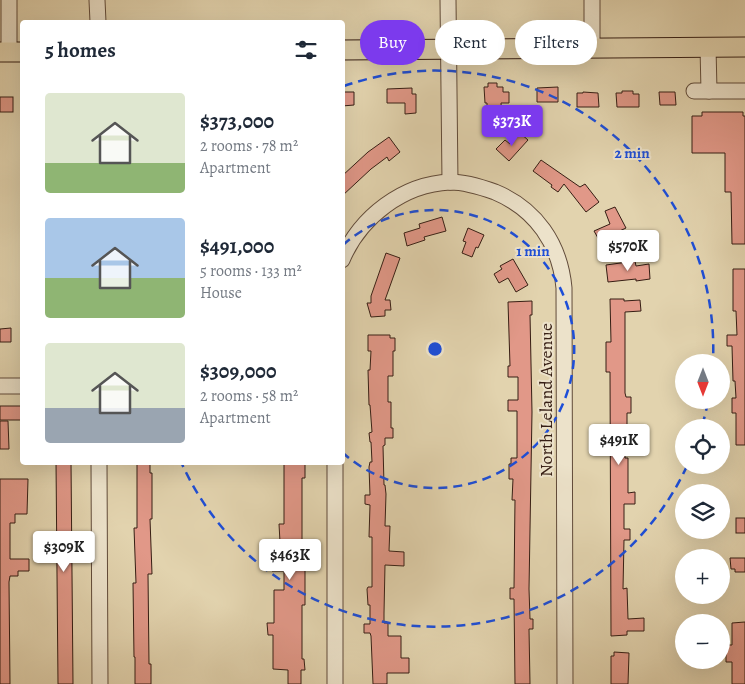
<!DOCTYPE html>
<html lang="en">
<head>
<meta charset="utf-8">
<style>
  body { margin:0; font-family:Alegreya,serif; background:#f6f6f7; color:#1f2937; height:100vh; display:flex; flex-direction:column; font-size:19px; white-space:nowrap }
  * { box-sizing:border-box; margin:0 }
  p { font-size:16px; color:#747a83 }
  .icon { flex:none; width:28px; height:28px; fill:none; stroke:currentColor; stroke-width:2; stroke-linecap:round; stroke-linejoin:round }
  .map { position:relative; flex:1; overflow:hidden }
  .sheet { position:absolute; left:20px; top:20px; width:325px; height:445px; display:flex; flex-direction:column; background:#fff; border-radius:5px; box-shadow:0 5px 20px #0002 }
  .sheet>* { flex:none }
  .hud { position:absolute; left:360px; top:20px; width:310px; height:45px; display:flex; gap:10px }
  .needle { width:32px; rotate:180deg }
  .fabs { position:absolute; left:675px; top:354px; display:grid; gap:10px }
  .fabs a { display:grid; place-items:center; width:55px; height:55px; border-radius:50%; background:#fff; box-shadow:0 5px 20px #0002; font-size:25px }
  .price { position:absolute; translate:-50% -42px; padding:0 11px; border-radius:5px; background:#fff; color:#222; font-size:16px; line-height:32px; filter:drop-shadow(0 1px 2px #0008) }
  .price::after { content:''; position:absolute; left:50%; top:30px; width:15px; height:11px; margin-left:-8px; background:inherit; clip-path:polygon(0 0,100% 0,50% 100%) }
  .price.on { background:#7c3aed; color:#fff }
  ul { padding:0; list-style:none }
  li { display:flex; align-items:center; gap:15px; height:125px; padding:0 25px }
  li span { display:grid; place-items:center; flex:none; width:140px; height:100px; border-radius:5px; color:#555 }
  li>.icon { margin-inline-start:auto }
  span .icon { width:60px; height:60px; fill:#fffc; stroke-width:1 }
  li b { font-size:21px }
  h2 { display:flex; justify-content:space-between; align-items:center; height:60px; padding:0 25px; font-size:21px }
  .chip { padding:0 18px; border-radius:22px; background:#fff; box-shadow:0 5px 20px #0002; font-size:18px; line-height:45px }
  .chip.on { background:#7c3aed; color:#fff }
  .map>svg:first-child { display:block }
  .building { fill:#e19888; stroke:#361e14 }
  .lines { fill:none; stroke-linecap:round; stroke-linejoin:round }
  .minor-casing { stroke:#614b3a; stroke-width:17 }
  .major-casing { stroke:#361e14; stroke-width:21 }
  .minor { stroke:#ece2ca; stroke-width:15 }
  .major { stroke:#e2d3ae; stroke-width:19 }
  .ring { fill:none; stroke:#1d4ed8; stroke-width:2.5; stroke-dasharray:9 6 }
  .labels { text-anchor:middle; stroke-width:4; stroke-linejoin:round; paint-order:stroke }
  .street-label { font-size:18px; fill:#361e14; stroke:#ece2ca }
  .centre { fill:#1d4ed8; stroke:#ece2ca; stroke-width:2.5 }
  .ring-label { font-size:15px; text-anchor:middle; font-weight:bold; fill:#1d4ed8; stroke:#ece2ca; stroke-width:4; stroke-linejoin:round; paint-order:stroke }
</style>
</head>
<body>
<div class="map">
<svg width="745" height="684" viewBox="0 0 745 684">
  <rect width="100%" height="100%" fill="#e2d3ae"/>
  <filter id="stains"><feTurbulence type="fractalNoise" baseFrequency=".004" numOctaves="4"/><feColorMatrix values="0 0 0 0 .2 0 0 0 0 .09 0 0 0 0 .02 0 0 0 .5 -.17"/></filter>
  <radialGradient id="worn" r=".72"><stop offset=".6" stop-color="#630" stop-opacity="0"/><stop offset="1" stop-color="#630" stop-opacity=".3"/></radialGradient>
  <!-- building -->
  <g class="building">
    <path d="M488,83H497V87H503V92H509V103H501L502,119L487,120V103H485L484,87H488Z"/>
    <path d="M558,87V102H537V88Z"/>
    <path d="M412,88V94H416V113L405,114V103H387V89Z"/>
    <path d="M622,91H633V94H639V107H617L616,93H622Z"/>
    <path d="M342,92H354V105L342,106Z"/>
    <path d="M583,92L598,93L599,107H577V93H583Z"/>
    <path d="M659,92H675L676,105H660Z"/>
    <rect x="0" y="97" width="13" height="15"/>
    <path d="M702,112H743V116H745V244H732L731,192H725V153H692V116H702Z"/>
    <path d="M520,133L528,140L509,161L496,149L505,140L510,144Z"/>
    <path d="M389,137L400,152L389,161L387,157L371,169L342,196V176L368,152Z"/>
    <path d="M541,160L580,187L585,184L599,202L586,212L564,184L558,192L551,187L552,185L533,171Z"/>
    <path d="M615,207L626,228L611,235L613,240L602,245L594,231L610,224L605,211Z"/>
    <path d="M442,217L446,231L424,237L425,240L407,246L404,233L420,228L419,224Z"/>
    <path d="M468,228L484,235L478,248L476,247L472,257L462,253L466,242L463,241Z"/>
    <path d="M386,253L400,258L385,300H390L391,310H385V316L371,317L367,303H371V296Z"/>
    <path d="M513,259L528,285L516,292L508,278L499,283L494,274L502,269L500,266Z"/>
    <path d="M635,261L636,266L649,264L650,279L636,281V279L608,282L606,265Z"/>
    <path d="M733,269H745V445H736V413H732V398H736L735,381H733L732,346H727V335H737L736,311H733Z"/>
    <path d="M610,299H624V301L640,300L641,311L625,312V393L626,397H631V413H627V433H624L625,458H628V493L635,492V504H624V529H630V540H624L623,589L627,588L628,619L644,618V631H627V635L611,636L610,372H606V342H611Z"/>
    <path d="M532,301V315H530L532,412L529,589L530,619H533V629H529L530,684H515L514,599H510V588H514L515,500H512L513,479H509V464H511V458H517V411H508V400H518V377H508V366H510L508,302Z"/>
    <path d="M11,328V342H0V329Z"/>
    <path d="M368,335H390V338H395V351H393V376H388V402H391V428H393V438H385V445L383,446L384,485H385L386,494L385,526H390L389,551L404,552V566L385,565L384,613V623H388V636H401V658H409V673H387V684H373L371,636L370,633H364V624H370V605H368L367,589L368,587H372V537H369L370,505L365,504V495H370L369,467L370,462H372L371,442H370L369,433L372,432L370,405H369L368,370H370L371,351H368Z"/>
    <rect x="0" y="406" width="22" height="14"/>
    <path d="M0,421H8L9,449H0Z"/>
    <path d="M56,462H71L73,684H58Z"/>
    <path d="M137,462H150V473H152V519H150L152,574H148L149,664H151V684H135V657H134L133,583H136L134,528H137Z"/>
    <path d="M284,462H305V478H302V565H305V605H302V659H304L305,670H301V684H288V670L273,669V635H268L267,623H274V590H284V571H272V561H284L285,542H280L279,524H284Z"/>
    <path d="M0,479H28L27,514H15V523H10V559H29V571H18V576H10L9,582L10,684H0Z"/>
    <rect x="736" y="518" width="9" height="15"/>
    <path d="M730,558H745V572H735V569H731Z"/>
    <path d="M745,622V684H732V662H726V645H732V623Z"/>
    <path d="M614,652L629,653L628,684H611V656H614Z"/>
  </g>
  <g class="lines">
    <!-- minor casing -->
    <g class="minor-casing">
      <g id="minor">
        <path d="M9,0V52"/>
        <path d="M97,0L98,22"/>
        <path d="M448,0L450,182"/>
        <path d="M592,0V48"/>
        <path d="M708,47L709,91"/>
        <path d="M694,91H745"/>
        <path d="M342,260C360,217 403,184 450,182C466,182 481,187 495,192C536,209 560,244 564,288L565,684"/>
        <path d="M0,386H22"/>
        <path d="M99,462L100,684"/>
        <path d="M335,462V684"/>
      </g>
    </g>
    <!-- major casing -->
    <g class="major-casing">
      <g id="major">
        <path d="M342,50L745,47"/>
        <path d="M0,52H22"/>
      </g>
    </g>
    <!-- minor -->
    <use href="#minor" class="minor"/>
    <!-- major -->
    <use href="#major" class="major"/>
  </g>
  <!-- distance rings -->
  <g class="ring">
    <path d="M343 245A139 139 0 1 1 343 453"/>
    <path d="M708 402A278 278 0 0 1 702 426M687 466A278 278 0 0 1 182 464M344 86A278 278 0 0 1 713 361"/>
  </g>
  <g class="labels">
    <!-- street labels -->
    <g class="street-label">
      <text transform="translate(546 400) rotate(-90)" y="6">North Leland Avenue</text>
    </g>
  </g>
  <circle cx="435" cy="349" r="8" class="centre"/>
  <g class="ring-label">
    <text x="632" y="158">2 min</text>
    <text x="533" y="256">1 min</text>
  </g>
  <rect width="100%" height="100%" filter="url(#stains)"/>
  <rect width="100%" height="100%" fill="url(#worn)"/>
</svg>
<div class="fabs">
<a><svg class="needle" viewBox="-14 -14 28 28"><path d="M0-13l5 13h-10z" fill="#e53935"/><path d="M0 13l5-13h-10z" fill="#747a83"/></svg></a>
<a><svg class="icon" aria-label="locate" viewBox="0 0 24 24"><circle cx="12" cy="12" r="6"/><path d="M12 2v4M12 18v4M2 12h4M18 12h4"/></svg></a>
<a><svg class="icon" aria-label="layers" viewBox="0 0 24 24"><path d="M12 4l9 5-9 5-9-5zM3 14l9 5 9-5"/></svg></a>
<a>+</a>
<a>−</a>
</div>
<b class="price on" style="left:512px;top:147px">$373K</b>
<b class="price" style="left:628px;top:272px">$570K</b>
<b class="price" style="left:619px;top:466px">$491K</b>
<b class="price" style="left:64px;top:573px">$309K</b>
<b class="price" style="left:290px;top:581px">$463K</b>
<div class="hud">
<a class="chip on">Buy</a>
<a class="chip">Rent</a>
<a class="chip">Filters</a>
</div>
<section class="sheet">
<h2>5 homes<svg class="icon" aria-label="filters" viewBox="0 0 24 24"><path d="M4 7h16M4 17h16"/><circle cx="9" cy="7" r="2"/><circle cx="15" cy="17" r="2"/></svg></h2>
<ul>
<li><span style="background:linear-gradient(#dfe7d0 70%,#8fb573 0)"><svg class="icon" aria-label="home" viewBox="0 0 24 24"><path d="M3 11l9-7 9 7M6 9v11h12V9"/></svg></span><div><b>$373,000</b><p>2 rooms · 78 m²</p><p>Apartment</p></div></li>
<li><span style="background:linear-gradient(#a9c7e8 60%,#8fb573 0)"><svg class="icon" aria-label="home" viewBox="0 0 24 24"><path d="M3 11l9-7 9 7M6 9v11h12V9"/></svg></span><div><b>$491,000</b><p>5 rooms · 133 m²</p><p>House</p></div></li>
<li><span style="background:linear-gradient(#dfe7d0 65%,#9aa5b1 0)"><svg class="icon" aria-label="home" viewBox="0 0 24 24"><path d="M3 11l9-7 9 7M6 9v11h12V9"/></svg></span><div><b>$309,000</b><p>2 rooms · 58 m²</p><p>Apartment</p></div></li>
</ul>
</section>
</div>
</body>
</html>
